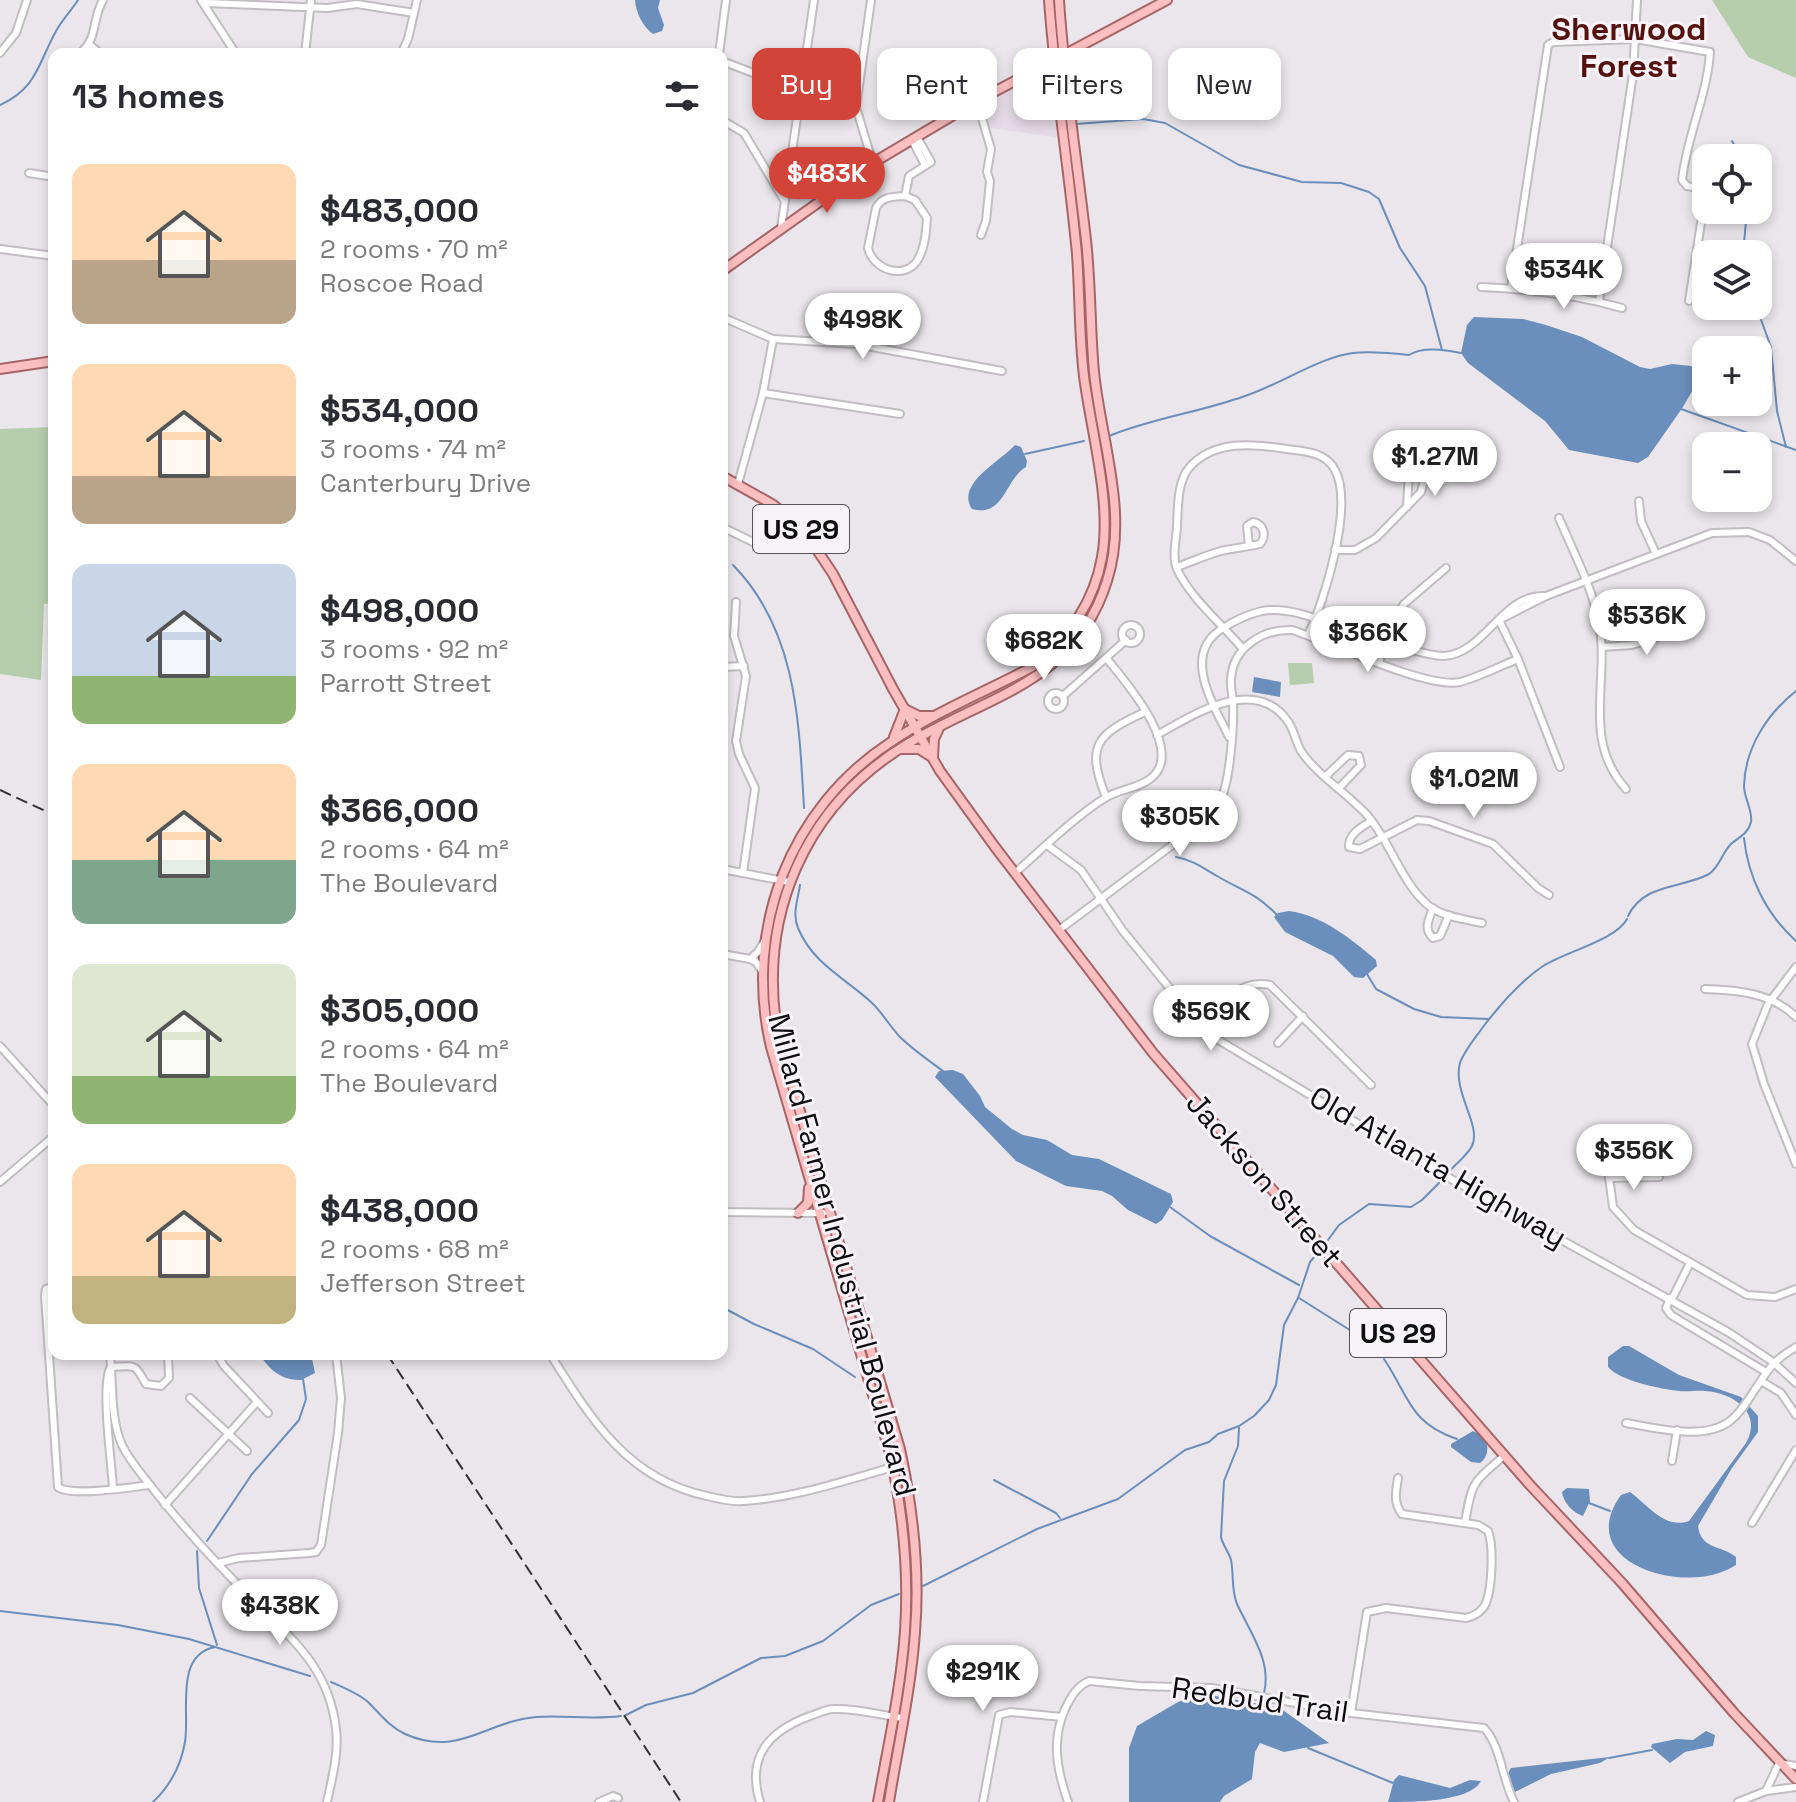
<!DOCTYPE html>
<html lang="en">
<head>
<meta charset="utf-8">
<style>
  body { margin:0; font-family:"Space Grotesk",sans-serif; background:#f2f2f3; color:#2b2b33; height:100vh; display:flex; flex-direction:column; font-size:30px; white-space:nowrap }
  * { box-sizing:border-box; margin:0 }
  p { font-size:26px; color:#7c7c81 }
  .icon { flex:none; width:44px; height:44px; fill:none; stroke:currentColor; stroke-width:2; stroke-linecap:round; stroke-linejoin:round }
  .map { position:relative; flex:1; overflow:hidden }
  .sheet { position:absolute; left:48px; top:48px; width:680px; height:1312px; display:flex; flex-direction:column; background:#fff; border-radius:16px; box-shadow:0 4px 12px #0003 }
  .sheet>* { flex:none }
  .hud { position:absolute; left:752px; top:48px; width:760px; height:72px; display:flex; gap:16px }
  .buttons { position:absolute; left:1692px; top:144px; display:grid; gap:16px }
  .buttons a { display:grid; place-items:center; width:80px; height:80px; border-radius:16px; background:#fff; box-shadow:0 4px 12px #0003; font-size:40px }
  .price { position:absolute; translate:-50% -68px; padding:0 18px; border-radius:28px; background:#fff; color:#222; font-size:26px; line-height:52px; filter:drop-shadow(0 2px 4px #0008) }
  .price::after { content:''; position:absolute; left:50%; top:48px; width:24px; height:18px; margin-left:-12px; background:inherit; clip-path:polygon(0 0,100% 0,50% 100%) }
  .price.active { background:#d2443a; color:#fff }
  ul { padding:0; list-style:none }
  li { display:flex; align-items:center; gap:24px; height:200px; padding:0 24px }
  li span { display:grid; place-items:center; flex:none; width:224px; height:160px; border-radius:16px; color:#555 }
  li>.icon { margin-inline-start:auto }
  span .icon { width:96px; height:96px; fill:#fffc; stroke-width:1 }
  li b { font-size:34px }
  h2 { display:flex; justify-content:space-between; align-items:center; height:96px; padding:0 24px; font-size:34px }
  .tag { padding:0 28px; border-radius:16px; background:#fff; box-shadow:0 4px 12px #0003; font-size:28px; line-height:72px }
  .tag.active { background:#d2443a; color:#fff }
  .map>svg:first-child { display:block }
  .built { fill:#e5dbe6 }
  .green { fill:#b5cdaa }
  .water { fill:#6a8fbc }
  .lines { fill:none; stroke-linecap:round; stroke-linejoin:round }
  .stream { stroke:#6a8fbc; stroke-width:2 }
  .minor-casing { stroke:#c1bdc2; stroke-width:10 }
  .major-casing { stroke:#a76568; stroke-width:12 }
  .minor { stroke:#fff; stroke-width:6 }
  .major { stroke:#fbbfc1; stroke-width:8 }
  .rail { stroke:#323133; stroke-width:2; stroke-dasharray:12 6; stroke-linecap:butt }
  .labels { text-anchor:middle; stroke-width:6; stroke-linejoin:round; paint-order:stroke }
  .shield { fill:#f8f3f8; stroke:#545255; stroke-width:2 }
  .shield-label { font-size:28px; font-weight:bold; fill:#0e0d0f }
  .street-label { font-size:30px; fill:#0e0d0f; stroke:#f8f3f8 }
  .neighbourhood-label { font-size:32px; font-weight:bold; fill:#55110d; stroke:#f8f3f8 }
</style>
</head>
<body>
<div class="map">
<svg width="1796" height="1802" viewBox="0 0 1796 1802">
  <rect width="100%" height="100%" fill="#eae6eb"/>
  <!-- built -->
  <path class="built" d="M1050,63L1060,138L989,128L978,101Z"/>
  <!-- green -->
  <g class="green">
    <path d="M1712,0H1796V78L1748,57Z"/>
    <path d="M54,427V603L44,604L41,680L0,674V429Z"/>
    <path d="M1288,663H1312L1314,683L1290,685Z"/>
  </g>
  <!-- water -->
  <g class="water">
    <path d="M635,0H660L658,8L664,25L662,31L653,34C643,27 636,13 635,0Z"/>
    <path d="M1474,317L1523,319L1546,325L1582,337L1640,367L1650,369L1672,364L1691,366L1698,372L1695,386L1683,407L1648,457L1638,463L1569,450L1545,421L1468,363L1461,353L1467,325Z"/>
    <path d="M1015,445L1021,447L1027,461L1026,467C1005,479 1004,518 972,509C955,484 1001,461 1015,445Z"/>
    <path d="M1254,677L1281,682L1280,697L1252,692Z"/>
    <path d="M1289,911C1322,915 1351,939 1376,960L1377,966L1363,978L1354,977L1333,956L1285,932L1274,917L1278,913Z"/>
    <path d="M953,1070L963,1074L980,1096L985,1107L1012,1129L1023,1135L1047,1140L1072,1155L1099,1159L1171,1194L1173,1202L1162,1220L1156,1224L1128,1210L1112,1196L1102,1191L1066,1186L1016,1161L935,1077L939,1071Z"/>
    <path d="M1623,1346H1629L1679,1375L1741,1397L1758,1416V1432L1732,1468L1698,1526C1701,1550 1722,1545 1736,1557V1565C1731,1568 1725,1571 1719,1573C1670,1590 1575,1559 1621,1495L1630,1492C1647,1504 1665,1530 1689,1521L1746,1443C1763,1413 1734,1393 1705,1391C1697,1390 1688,1392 1679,1391C1661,1389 1620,1381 1608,1367V1357Z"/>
    <path d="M259,1354H311L315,1373L301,1380C280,1380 270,1370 259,1354Z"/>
    <path d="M1473,1431L1484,1437C1489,1446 1489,1456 1480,1463L1471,1462L1451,1447V1444Z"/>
    <path d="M1567,1488L1589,1489L1590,1501L1583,1516C1573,1513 1563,1502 1562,1492Z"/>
    <path d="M1196,1695H1210L1280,1708L1329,1743L1284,1752L1260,1743L1255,1752L1252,1779L1224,1796L1220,1802H1129V1748L1137,1726L1178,1702Z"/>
    <path d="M1706,1731L1715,1735L1713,1746L1685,1752L1670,1763L1651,1747L1652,1744L1677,1739L1693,1740Z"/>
    <path d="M1610,1757L1600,1763L1551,1774L1515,1792L1507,1775L1511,1768Z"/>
    <path d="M1399,1775L1450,1788L1470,1780L1481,1781C1470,1802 1413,1802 1388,1802L1394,1780Z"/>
  </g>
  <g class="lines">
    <!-- stream -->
    <g class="stream">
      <path d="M0,105C37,88 38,64 56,31C62,20 71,11 78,0"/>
      <path d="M1076,124L1143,119L1165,123L1239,165L1302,182L1341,183L1369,192L1379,199L1400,248L1425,286L1442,350"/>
      <path d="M1732,141L1742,158"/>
      <path d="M1743,254L1747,210"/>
      <path d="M1756,306L1771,347L1777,411L1786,447"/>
      <path d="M1681,409L1796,450"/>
      <path d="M1109,436C1153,418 1201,412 1245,396C1279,385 1320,357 1353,353C1372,351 1391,353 1409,355C1423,346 1445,350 1461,353"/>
      <path d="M1025,454L1084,441"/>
      <path d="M733,565C797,630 799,722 804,808"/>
      <path d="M1744,838C1748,877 1766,914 1796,941"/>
      <path d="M1176,857C1193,860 1203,868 1217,876C1242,891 1255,892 1277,915"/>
      <path d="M800,885C798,899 792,914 798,928C813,964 845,978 871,1002C882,1012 889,1025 899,1036C912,1049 928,1060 943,1071"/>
      <path d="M1628,916C1644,883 1681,889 1709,874C1720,866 1722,853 1731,844C1739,837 1748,834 1751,822C1753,811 1744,798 1744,786C1745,748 1767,714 1796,691"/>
      <path d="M1367,974L1376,989L1414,1009L1441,1017L1488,1019"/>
      <path d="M1448,1173C1455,1164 1467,1156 1472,1146C1482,1125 1452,1092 1460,1063C1464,1051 1476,1037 1483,1027C1499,1006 1521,981 1543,966C1565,952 1616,940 1627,919"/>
      <path d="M1170,1207L1210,1236L1299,1285"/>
      <path d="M1325,1244L1339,1225L1369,1204L1411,1207L1422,1200L1444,1178"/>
      <path d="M1299,1298L1372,1344L1381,1355"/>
      <path d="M722,1307L754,1324L813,1349L855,1377"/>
      <path d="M1384,1359C1409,1396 1409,1423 1457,1439"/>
      <path d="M1239,1428L1238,1446L1224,1481L1221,1537C1223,1546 1229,1552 1231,1560C1234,1575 1231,1589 1237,1604C1250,1632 1272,1661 1264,1693"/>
      <path d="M994,1480L1056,1513L1060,1518"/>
      <path d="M1589,1503L1610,1511"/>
      <path d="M207,1541L252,1474L299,1420L306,1399L303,1379"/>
      <path d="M197,1551L199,1588L217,1645"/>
      <path d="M923,1586L1037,1529L1118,1499L1185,1450L1209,1442L1218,1434L1239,1426L1254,1416L1269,1400L1276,1385L1284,1325L1298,1298L1310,1262L1320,1250"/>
      <path d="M0,1611L118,1625L189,1639L310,1676"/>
      <path d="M331,1682C342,1687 360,1694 369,1703C380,1714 390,1727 405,1734C459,1758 486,1721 536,1717C564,1715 593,1720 621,1716"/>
      <path d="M626,1715L646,1705L693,1693L761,1658L785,1656L823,1641L871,1605L899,1594"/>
      <path d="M1308,1748L1393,1783"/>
      <path d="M1609,1758L1652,1750"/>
      <path d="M153,1802C170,1786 181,1765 185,1742C190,1712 174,1655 215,1647"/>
    </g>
    <!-- minor casing -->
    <g class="minor-casing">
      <g id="minor">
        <path d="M201,0L236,54"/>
        <path d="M871,0L856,107L873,164"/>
        <path d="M205,3L327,8L357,4L414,13"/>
        <path d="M90,45L101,54"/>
        <path d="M0,53L16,33L27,0"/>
        <path d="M79,54C99,38 91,21 103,0"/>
        <path d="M305,54L311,0"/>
        <path d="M401,54L408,39L417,0"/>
        <path d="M719,54L726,0"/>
        <path d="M722,61L800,91"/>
        <path d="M977,101L991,149L987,172L990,181L986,221L981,235"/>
        <path d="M722,120L744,133L784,200"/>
        <path d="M912,140L925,165"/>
        <path d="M29,173L54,177"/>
        <path d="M905,196C893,197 882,196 876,208L868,248C873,270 904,280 917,261C925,249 926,232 927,218L915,200L905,196L909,176L931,162L917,137"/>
        <path d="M781,228L814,0"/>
        <path d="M0,249L54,256"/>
        <path d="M1481,287C1528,289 1577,295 1622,308"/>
        <path d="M1511,288L1548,45L1553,42L1635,39L1710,52C1707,97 1687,135 1682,180L1687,186L1702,189L1705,197L1689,301"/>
        <path d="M1599,301L1633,74L1637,0"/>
        <path d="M722,317L773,339L856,344L1002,371"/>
        <path d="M763,393L900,414"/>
        <path d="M738,484L763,393L773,339"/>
        <path d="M722,489L724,477"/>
        <path d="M1639,501L1641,521L1656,554"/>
        <path d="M1559,518C1573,551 1592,587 1599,622C1610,681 1581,739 1626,789"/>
        <path d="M722,527L753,542"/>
        <path d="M1335,550H1355L1376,538L1421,492L1425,476L1424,467L1419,465L1409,470L1407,507"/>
        <path d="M1177,567C1191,562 1206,555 1221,551C1234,548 1247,547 1260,544C1267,536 1264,524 1253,522L1247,526L1249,546"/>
        <path d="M736,602L734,636L746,676L736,741L739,754L755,788L743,873"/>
        <path d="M1499,620L1546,596L1712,533L1749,532L1770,540L1796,561"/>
        <path d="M1499,620L1518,659L1560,767"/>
        <circle cx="1131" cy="634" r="9"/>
        <path d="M1602,647L1632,645L1686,628"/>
        <path d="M1243,649C1222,624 1191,599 1177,569C1172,557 1176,540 1177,527C1178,509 1177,482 1189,468C1213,439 1255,444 1287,449C1304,451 1326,452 1335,470C1354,505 1325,600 1308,635"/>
        <path d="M1379,662L1393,621L1404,604L1446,568"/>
        <path d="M722,667L744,666"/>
        <circle cx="1056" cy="701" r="8"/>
        <path d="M1063,696L1126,640"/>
        <path d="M1157,735C1193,715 1256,673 1289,723C1294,731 1296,742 1301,751C1315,773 1349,795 1367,815C1391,842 1401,883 1429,906C1444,917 1464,919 1482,923"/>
        <path d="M1229,737C1214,705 1180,654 1223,628C1234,621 1249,614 1262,611C1295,605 1331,626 1361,636C1375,640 1389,643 1403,647C1416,651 1430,656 1444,656C1486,653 1502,593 1546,596"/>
        <path d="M1326,776L1348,755L1359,756L1361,765L1339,788"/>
        <path d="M1106,797C1085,745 1097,734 1145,712"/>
        <path d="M1371,821C1362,827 1348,834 1349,847L1360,849L1417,820L1429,821L1493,844L1538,888L1549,895"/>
        <path d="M1047,845L1081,870L1123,931L1181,1002L1215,1038L1444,1175L1728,1332L1773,1362L1796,1383"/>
        <path d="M722,869L789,882"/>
        <path d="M1016,872C1041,850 1077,815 1105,798C1119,789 1137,789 1150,779C1187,752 1126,682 1107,659"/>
        <path d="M1433,908C1429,919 1423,929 1433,938L1440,936L1449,915"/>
        <path d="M1059,930L1203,822C1210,814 1218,806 1222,797C1230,777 1234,726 1233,704C1233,695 1230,687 1231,679C1233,647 1263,629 1292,630C1330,642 1426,689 1460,682C1479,677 1500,666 1518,659"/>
        <path d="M722,954L750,959"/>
        <path d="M1796,967L1768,1004L1752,1044L1764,1084L1796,1164"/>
        <path d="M762,971L756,962L750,959L758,952L765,940"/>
        <path d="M1705,989C1738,990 1772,993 1796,1017"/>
        <path d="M1209,1033C1223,1007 1235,978 1270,985L1371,1085"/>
        <path d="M1278,1043L1303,1016"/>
        <path d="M0,1046L54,1106"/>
        <path d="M1605,1147L1613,1207L1634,1230L1747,1295L1775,1297L1796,1289"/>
        <path d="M1609,1178L1659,1177"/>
        <path d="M0,1182L54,1136"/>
        <path d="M722,1212L823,1213"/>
        <path d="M54,1286L46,1289L45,1296L58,1487C71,1497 130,1487 150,1485"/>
        <path d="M1670,1298L1666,1308L1671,1315L1766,1372"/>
        <path d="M1672,1299L1690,1263"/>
        <path d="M110,1354C113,1383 110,1418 122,1445C129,1460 140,1472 150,1485C181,1525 216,1563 252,1599C293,1640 329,1668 336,1729C339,1754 332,1778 327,1802"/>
        <path d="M217,1354L224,1366L268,1413"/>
        <path d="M550,1354C591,1419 627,1479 707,1496C719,1499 731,1502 743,1501C797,1498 852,1478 904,1464"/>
        <path d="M1761,1381L1781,1393L1796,1415"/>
        <path d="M190,1398L247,1451"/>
        <path d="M1626,1423C1656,1428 1704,1441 1730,1421C1740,1413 1747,1402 1754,1391C1769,1369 1772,1361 1796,1347"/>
        <path d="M1672,1461L1677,1430"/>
        <path d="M113,1489C112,1466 100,1381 111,1367C137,1366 134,1363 146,1384L161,1386L169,1378L168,1354"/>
        <path d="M165,1505L256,1403"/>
        <path d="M1465,1523C1472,1480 1473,1483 1505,1455"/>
        <path d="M1752,1523L1796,1450"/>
        <path d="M218,1563L239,1558L309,1553L316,1552L321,1545L338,1433L341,1398L336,1354"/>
        <path d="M1351,1713L1367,1612L1386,1608L1466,1618C1475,1616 1482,1612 1486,1603C1492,1588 1494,1546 1488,1531L1478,1525L1402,1514C1393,1503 1396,1491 1398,1478"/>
        <path d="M1784,1764L1796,1766"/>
        <path d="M1766,1791L1780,1761"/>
        <path d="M599,1802L613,1796L618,1798"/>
        <path d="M760,1802C746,1756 769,1731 810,1716C817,1714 826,1709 833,1709C856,1708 880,1715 902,1718"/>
        <path d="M983,1802L999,1715L1010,1712L1062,1717"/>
        <path d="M1068,1802C1057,1770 1051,1741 1065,1709C1071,1697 1076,1687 1089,1681L1140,1686L1212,1688L1351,1713L1484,1728C1501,1746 1502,1779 1514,1802"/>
        <path d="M1738,1802L1766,1791L1796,1787"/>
      </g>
    </g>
    <!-- major casing -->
    <g class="major-casing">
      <g id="major">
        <path d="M722,271L881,158L977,101L1167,0"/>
        <path d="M0,369L54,361"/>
        <path d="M722,476L772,504L789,517L809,538L833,574L893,689L940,771L995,847L1153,1053L1530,1485L1622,1583L1734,1713L1796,1779"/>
        <path d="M894,737L905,709L919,716H932"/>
        <path d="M902,749H919L930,756"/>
        <path d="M933,757L934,739L939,728"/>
        <path d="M798,1213L808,1203L809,1188"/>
        <path d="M878,1802C888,1746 901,1688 905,1631C909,1571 903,1512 890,1453L771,1047C743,929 790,808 891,742C935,712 985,692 1032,667C1068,639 1094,603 1102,557C1112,502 1091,432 1084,376C1079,336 1080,295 1077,254C1069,169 1055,85 1049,0"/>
        <path d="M889,1802C898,1746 911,1689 915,1632C920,1571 913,1509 900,1449L778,1037C757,917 803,806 909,743C989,695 1075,683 1107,581C1129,513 1101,441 1094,372C1090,328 1091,284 1086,240C1077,160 1064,80 1059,0"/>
      </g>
    </g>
    <!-- minor -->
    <use href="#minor" class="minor"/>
    <!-- major -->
    <use href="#major" class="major"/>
    <!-- rail -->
    <g class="rail">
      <path d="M0,790L54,815"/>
      <path d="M387,1354L681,1802"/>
    </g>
  </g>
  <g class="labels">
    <!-- shield labels -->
    <g class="shield">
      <rect x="753" y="505" width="96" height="48" rx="6"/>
      <rect x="1350" y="1309" width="96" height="48" rx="6"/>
    </g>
    <g class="shield-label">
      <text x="801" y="539">US 29</text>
      <text x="1398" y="1343">US 29</text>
    </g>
    <!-- street labels -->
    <g class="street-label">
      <text transform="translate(1438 1167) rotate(30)" y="10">Old Atlanta Highway</text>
      <text transform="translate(1264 1180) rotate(49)" y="10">Jackson Street</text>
      <text transform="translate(842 1255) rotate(75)" y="10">Millard Farmer Industrial Boulevard</text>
      <text transform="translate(1260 1700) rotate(8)" y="10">Redbud Trail</text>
    </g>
    <!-- neighbourhood labels -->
    <g class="neighbourhood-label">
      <text x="1629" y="40">Sherwood<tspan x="1629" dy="37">Forest</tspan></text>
    </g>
  </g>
</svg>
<div class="buttons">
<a><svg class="icon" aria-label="locate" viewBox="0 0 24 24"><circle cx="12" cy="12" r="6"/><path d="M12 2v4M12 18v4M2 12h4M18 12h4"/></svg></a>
<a><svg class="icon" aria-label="layers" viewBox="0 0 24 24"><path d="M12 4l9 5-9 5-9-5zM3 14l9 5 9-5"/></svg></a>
<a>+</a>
<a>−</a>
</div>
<b class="price active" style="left:827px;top:215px">$483K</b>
<b class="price" style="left:1564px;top:311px">$534K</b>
<b class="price" style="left:863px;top:361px">$498K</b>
<b class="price" style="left:1435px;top:498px">$1.27M</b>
<b class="price" style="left:1647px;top:657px">$536K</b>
<b class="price" style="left:1368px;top:674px">$366K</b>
<b class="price" style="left:1044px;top:682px">$682K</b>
<b class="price" style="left:1474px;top:820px">$1.02M</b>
<b class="price" style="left:1180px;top:858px">$305K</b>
<b class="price" style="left:1211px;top:1053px">$569K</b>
<b class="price" style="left:1634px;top:1192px">$356K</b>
<b class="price" style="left:280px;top:1647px">$438K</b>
<b class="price" style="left:983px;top:1713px">$291K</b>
<div class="hud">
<a class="tag active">Buy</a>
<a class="tag">Rent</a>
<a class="tag">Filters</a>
<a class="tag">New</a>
</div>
<section class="sheet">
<h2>13 homes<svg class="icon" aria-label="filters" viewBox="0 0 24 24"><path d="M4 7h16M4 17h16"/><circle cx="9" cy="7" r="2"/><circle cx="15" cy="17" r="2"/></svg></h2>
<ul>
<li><span style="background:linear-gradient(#ffd9b3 60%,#b9a48a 0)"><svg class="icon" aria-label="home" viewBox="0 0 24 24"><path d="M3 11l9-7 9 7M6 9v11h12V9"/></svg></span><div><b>$483,000</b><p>2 rooms · 70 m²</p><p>Roscoe Road</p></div></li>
<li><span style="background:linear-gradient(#ffd9b3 70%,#b9a48a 0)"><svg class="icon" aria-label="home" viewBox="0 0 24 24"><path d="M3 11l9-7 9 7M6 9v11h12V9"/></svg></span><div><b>$534,000</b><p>3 rooms · 74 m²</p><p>Canterbury Drive</p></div></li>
<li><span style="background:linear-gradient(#c9d6e8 70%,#8fb573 0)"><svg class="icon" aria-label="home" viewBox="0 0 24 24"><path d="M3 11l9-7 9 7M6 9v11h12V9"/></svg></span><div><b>$498,000</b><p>3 rooms · 92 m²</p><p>Parrott Street</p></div></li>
<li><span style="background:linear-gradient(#ffd9b3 60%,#7fa58c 0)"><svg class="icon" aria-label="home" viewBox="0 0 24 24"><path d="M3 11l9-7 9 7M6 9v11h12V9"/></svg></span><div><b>$366,000</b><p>2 rooms · 64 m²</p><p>The Boulevard</p></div></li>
<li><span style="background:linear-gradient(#dfe7d0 70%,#8fb573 0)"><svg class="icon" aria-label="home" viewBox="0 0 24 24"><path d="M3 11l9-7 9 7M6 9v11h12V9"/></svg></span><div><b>$305,000</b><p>2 rooms · 64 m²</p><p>The Boulevard</p></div></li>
<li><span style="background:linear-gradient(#ffd9b3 70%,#c2b280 0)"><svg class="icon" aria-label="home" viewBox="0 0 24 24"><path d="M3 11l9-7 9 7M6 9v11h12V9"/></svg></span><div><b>$438,000</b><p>2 rooms · 68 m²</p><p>Jefferson Street</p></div></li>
</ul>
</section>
</div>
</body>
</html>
